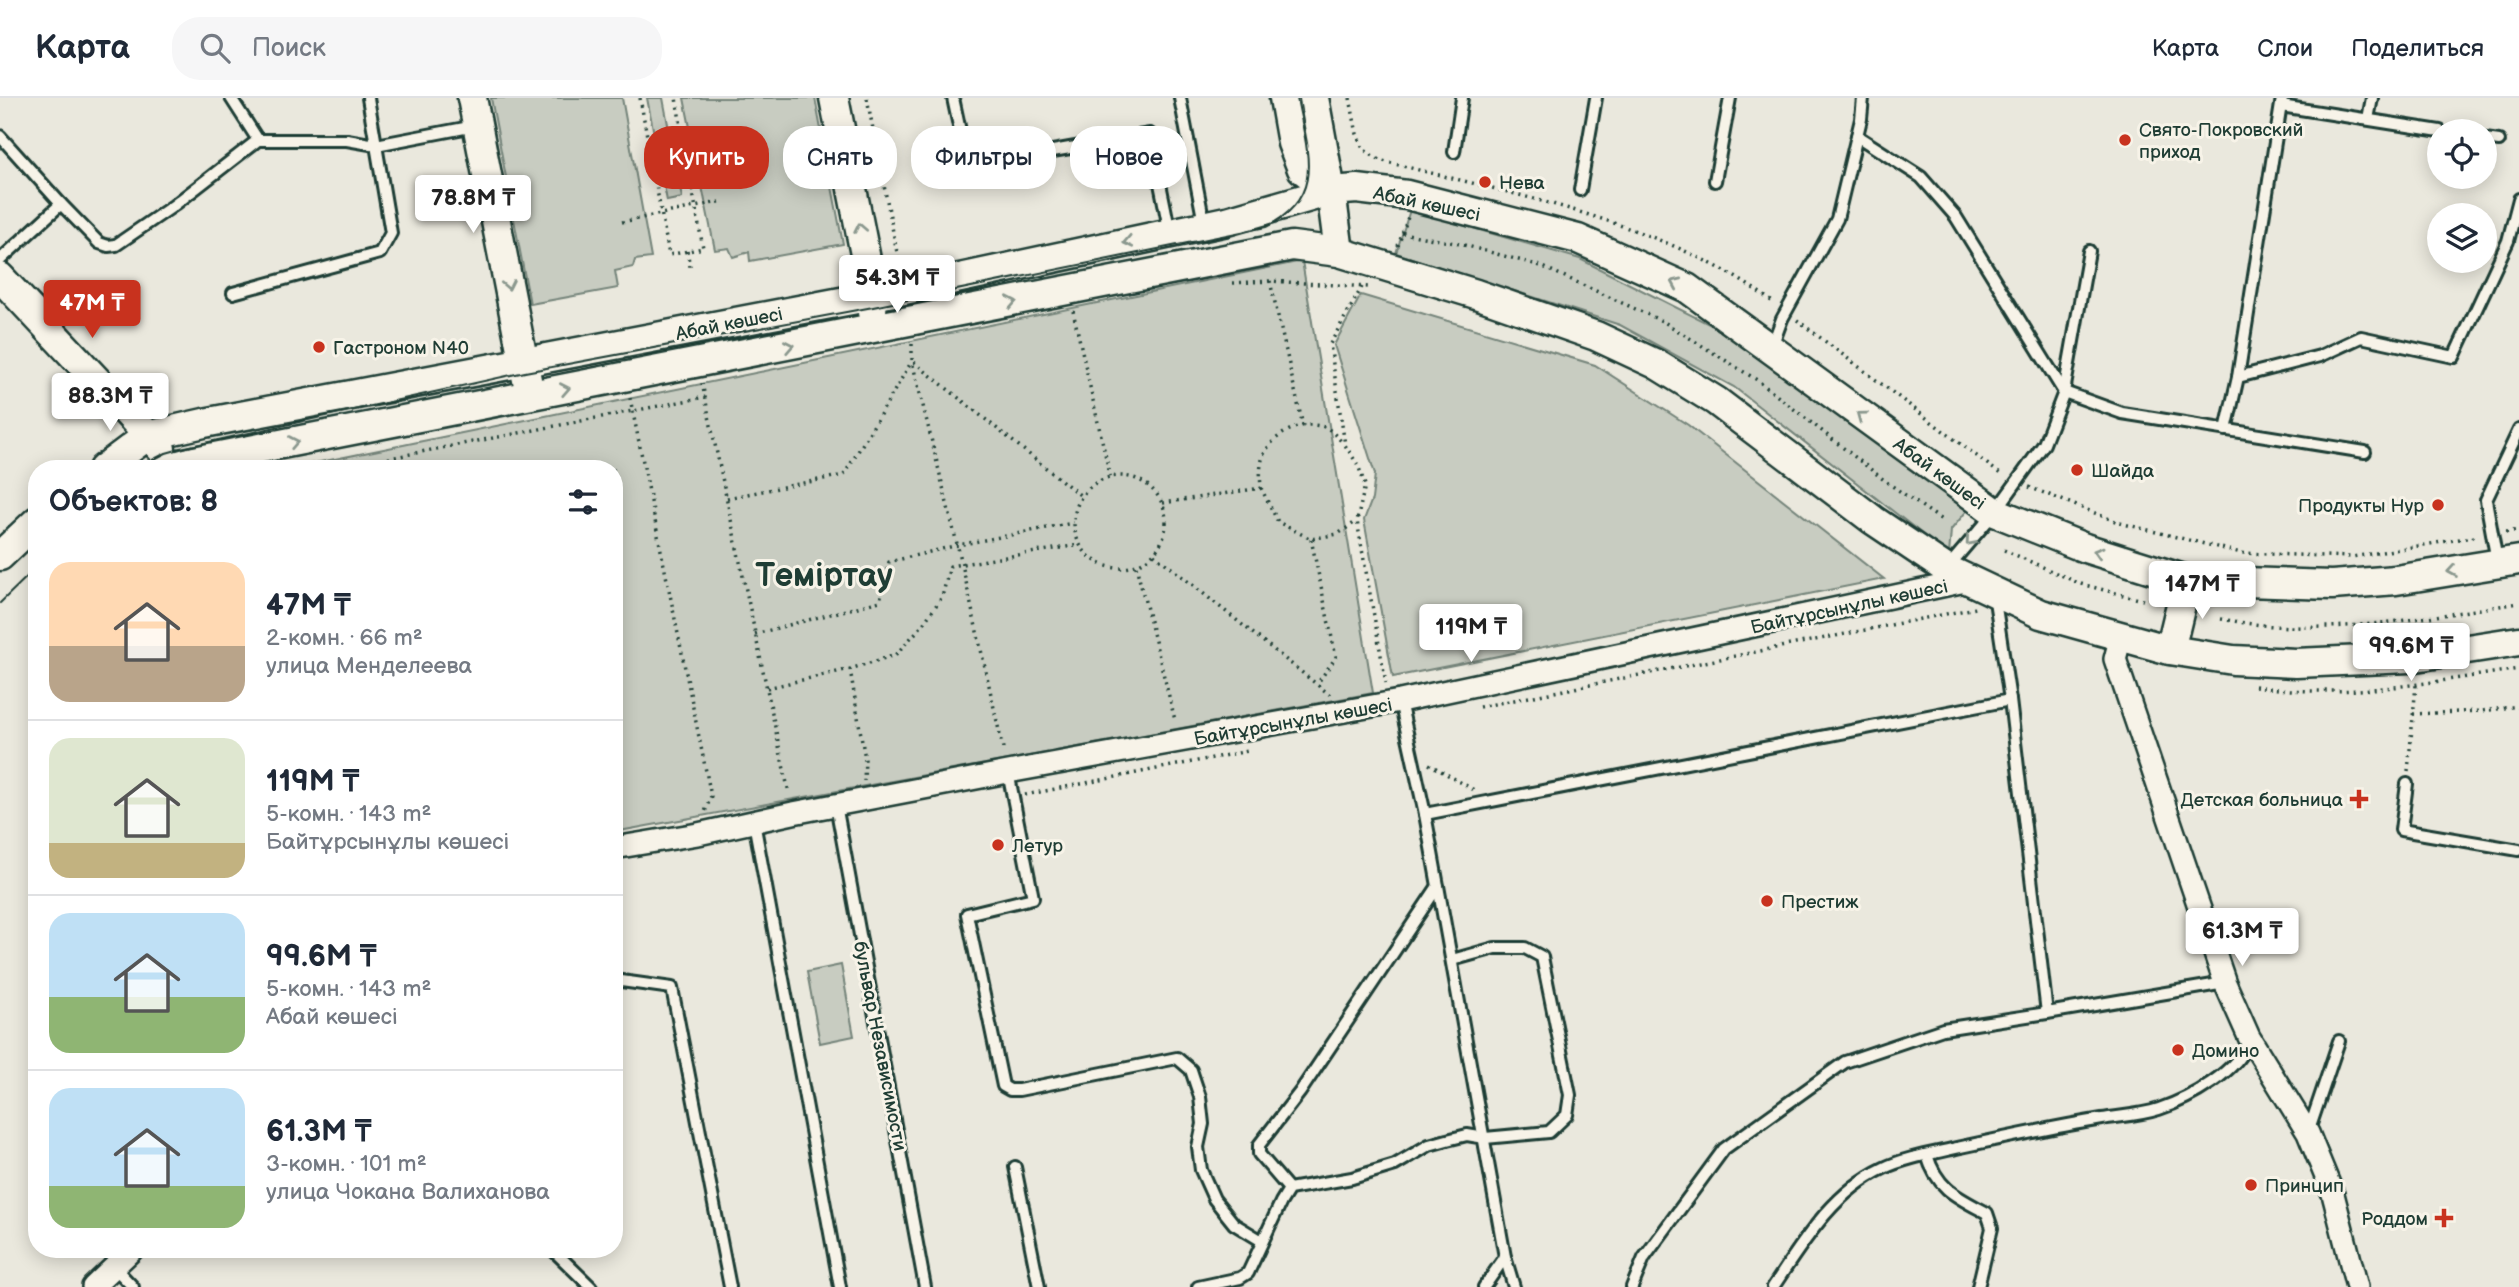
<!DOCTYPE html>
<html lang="ru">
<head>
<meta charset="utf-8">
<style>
  body { margin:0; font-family:"Balsamiq Sans",sans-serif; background:#f6f6f7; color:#1f2937; height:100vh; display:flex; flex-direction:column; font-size:26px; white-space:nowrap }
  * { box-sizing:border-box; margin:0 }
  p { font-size:23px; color:#747a83 }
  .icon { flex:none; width:38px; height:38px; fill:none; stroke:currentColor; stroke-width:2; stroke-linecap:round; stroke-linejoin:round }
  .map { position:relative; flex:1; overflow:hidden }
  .panel { position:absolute; left:28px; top:362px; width:595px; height:798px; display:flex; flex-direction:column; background:#fff; border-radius:28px; box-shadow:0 4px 18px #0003 }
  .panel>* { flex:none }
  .banner { position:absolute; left:644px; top:28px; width:665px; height:63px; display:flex; gap:14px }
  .fabs { position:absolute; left:2427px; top:21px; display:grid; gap:14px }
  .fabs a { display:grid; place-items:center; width:70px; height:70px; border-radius:50%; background:#fff; box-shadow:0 4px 18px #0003; font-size:35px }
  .price { position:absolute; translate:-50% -60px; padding:0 16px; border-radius:7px; background:#fff; color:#222; font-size:23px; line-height:46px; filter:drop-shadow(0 2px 4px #0008) }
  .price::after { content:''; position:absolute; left:50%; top:42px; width:21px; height:16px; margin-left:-10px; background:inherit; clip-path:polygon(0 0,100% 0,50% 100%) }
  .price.on { background:#c8321e; color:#fff }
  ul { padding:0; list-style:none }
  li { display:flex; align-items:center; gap:21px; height:175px; padding:0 21px }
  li+li { border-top:2px solid #e0e1e3 }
  li span { display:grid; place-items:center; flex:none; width:196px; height:140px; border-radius:21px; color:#555 }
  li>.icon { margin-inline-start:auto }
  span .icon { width:84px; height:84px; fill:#fffc; stroke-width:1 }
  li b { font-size:30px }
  h2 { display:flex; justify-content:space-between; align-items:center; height:84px; padding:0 21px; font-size:30px }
  .tag { padding:0 24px; border-radius:28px; background:#fff; box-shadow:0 4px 18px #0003; font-size:24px; line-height:63px }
  .tag.on { background:#c8321e; color:#fff }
  header { display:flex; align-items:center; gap:42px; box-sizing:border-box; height:98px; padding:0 35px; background:#fff; border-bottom:2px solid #e0e1e3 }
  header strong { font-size:33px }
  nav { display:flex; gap:38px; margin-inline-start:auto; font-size:24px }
  .search { width:490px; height:63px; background:#f6f6f7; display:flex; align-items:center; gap:18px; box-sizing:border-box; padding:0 24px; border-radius:28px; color:#747a83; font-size:26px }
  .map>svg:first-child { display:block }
  .green { fill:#c8ccc1; stroke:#74847a; stroke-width:2 }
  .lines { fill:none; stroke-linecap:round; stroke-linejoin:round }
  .service-casing { stroke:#1f3d34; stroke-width:16 }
  .minor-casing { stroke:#1f3d34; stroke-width:26 }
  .tertiary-casing { stroke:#1f3d34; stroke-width:33 }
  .path { stroke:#1f3d34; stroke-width:3.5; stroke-dasharray:2 5; stroke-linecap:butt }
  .service { stroke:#f7f3e8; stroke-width:10 }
  .minor { stroke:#f7f3e8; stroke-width:21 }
  .tertiary { stroke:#f7f3e8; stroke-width:28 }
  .tram { stroke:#1f3d34; stroke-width:2 }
  .oneway { stroke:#8b988e }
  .poi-dot { fill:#c8321e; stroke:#f7f3e8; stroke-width:2.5 }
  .labels { text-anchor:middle; stroke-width:6; stroke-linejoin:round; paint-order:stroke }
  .poi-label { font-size:19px; fill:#1f3d34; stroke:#f7f3e8; text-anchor:start }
  .street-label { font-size:19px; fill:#1f3d34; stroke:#f7f3e8 }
  .town-label { font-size:33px; font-weight:bold; fill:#1f3d34; stroke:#f7f3e8 }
</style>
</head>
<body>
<header>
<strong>Карта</strong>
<div class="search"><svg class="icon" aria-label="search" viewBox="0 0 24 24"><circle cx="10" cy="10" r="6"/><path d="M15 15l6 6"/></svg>Поиск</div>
<nav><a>Карта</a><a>Слои</a><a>Поделиться</a></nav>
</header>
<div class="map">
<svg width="2519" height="1189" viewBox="0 0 2519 1189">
  <rect width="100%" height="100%" fill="#eae8dd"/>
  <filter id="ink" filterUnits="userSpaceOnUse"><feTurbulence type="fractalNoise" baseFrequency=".0143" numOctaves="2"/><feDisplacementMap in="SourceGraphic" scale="14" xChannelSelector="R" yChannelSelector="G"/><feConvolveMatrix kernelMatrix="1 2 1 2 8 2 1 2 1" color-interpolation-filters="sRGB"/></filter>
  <g filter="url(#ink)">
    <!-- green -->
    <g class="green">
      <path d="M491,0H622L651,160L635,162L633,169L615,173L618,190L530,206Z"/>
      <path d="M647,0H663L682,100L667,103Z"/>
      <path d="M684,0H815L843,146L750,163L749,154L733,159L729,150L715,152Z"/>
      <path d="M1410,112L1580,161L1729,236L1970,409L1951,432L1949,457L1734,289L1620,227L1396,155Z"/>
      <path d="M1302,163L1373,595L614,734V371H286Z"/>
      <path d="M1361,197L1595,267L1688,327L1884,481L1393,579L1364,422L1372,401L1375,376L1334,247Z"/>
      <path d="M841,867L854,938L820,945L807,874Z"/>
    </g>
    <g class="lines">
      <!-- service casing -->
      <g class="service-casing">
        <g id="service">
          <path d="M231,0L258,42"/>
          <path d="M953,0L967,66"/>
          <path d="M1180,0L1204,125"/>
          <path d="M2281,8L2440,33"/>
          <path d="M2368,21L2372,0"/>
          <path d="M0,38L61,106"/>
          <path d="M1857,38L1921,79L1956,119L2064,294L2044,346L1995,414L1948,469"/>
          <path d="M2485,41L2499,43"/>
          <path d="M1047,54L1150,36L1170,135"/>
          <path d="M1454,54L1462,0"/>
          <path d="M1715,83L1730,0"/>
          <path d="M1580,92L1596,0"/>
          <path d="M2089,153L2064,294L2122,315L2365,354"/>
          <path d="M0,162L61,106L99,145L108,148L116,147L173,108L258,42H347L376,47L475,28"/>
          <path d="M233,195L380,155L391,135L368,0"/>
          <path d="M1771,251L1782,221L1837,121L1861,21L1863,0"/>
          <path d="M2238,279L2282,0"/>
          <path d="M2226,332L2238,279L2320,258L2361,239L2454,259L2508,143L2519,101"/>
          <path d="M2497,463L2486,402L2519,332"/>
          <path d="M1994,496L2010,602L2047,915L2225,885"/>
          <path d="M1400,603L1425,716L1505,1159L1514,1189"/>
          <path d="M1008,674L1033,800L967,816L1003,988L1010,992H1019L1177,960L1191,972L1200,999L1203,1026L1198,1049L1201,1072L1214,1101L1234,1126L1262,1143"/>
          <path d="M2407,686L2401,732L2519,752"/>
          <path d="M836,707L925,1189"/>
          <path d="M1425,716L2010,602"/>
          <path d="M754,724L840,1189"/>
          <path d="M614,882L672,890L730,1189"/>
          <path d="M2308,1035L2339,943"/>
          <path d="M1927,1057C1937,1091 1957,1099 1987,1115L1992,1130L1978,1189"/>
          <path d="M1015,1069L1039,1189"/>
          <path d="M1289,1091L1259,1056V1047L1300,994L1438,788"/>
          <path d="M553,1152L591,1189"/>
          <path d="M114,1169L133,1189"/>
          <path d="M1198,1189L1240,1180L1248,1175L1281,1104L1289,1091L1352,1080L1395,1067L1429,1047L1447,1042L1467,1037L1485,1040L1549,1034L1567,1017L1570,997L1542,859L1525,850H1495L1452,862"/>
          <path d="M1484,1189L1505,1159"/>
          <path d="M1632,1189L1644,1160L1724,1051L1845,964L1943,931L2047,915"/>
          <path d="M1773,1189C1803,1144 1833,1094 1884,1070C1907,1059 1936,1055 1961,1049C2007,1039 2054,1029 2102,1021C2120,1018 2141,1017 2159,1011C2189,1001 2240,973 2248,942"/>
        </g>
      </g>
      <!-- minor casing -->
      <g class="minor-casing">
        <g id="minor">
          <path d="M2121,538L2115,561L2225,885L2249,939L2308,1035L2333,1096L2357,1189"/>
          <path d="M614,750L698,736L793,715L1008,674L1400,603L1970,482"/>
          <path d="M93,1189L132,1152"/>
        </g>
      </g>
      <!-- tertiary casing -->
      <g class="tertiary-casing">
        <g id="tertiary">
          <path d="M472,0L527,282"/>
          <path d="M834,0L873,197L872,214"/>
          <path d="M1284,0L1292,45L1302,71L1331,93"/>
          <path d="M1314,0L1331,93L1339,154"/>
          <path d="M0,179L161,351"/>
          <path d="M179,366L1292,148L1339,154L1476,196L1596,238L1656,266L1716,303L1873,422L1946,471L2041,516L2170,552L2233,562L2296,565L2409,560L2519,543"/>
          <path d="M103,371L147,338L204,325L904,192L1227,123L1331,93L1357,91L1407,97L1578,141L1687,190L1995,414L2085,450L2187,482L2332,487L2396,482L2519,462"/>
          <path d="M0,458L37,423"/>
          <path d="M2170,552L2187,482"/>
        </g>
      </g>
      <!-- path -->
      <g class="path">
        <path d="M640,0L669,157L703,150L676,0"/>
        <path d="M867,0L900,170"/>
        <path d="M1350,0L1357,36L1363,51L1379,62C1507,95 1667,124 1774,205"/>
        <path d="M622,124L724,103"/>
        <path d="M1402,135L1460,146L1541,168L1664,224L1757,282L1888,385L1943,423"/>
        <path d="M1398,148L1408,119"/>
        <path d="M687,153L691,173"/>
        <path d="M1270,183L1303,328"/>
        <path d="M1233,185L1270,183L1369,189"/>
        <path d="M1362,189L1330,246L1345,347L1358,367L1365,387L1357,423L1386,585"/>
        <path d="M1073,213L1110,378"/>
        <path d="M1797,222L2003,378"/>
        <path d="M912,246V263L962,466L1004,655"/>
        <path d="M914,264L1081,398"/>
        <path d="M702,285L789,695"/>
        <path d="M630,300L711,698L705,714"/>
        <path d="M333,371L705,299"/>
        <circle cx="1120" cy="424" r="46"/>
        <path d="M2029,389L2120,425L2241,455L2352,459L2478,438"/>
        <path d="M1261,390L1278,424L1311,441L1338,436L1357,423"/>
        <path d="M727,400L844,377L912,263"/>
        <path d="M1163,405L1261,390C1260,377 1259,362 1267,351C1279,333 1305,321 1327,330C1332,333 1339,341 1343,345"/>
        <path d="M2506,434L2519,432"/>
        <path d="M1311,441L1336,559L1317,586"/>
        <path d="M2004,452L2081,486L2143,502"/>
        <path d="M1154,456L1330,597"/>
        <path d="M1136,468L1175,622"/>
        <path d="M2221,521C2239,524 2256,527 2274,528C2354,534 2440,517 2519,505"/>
        <path d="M755,536L880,503L889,464L958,447L1073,425"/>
        <path d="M850,571L865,661L864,683"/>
        <path d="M2255,588C2343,602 2432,584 2519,571"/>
        <path d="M767,590L850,571L895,557L921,529L942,499L950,468L1079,447"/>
        <path d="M1479,609L1976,510"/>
        <path d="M2413,616L2482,613L2519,608"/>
        <path d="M1429,666L1474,692"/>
        <path d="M2408,673L2416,587"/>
        <path d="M1025,697L1248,653"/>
      </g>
      <!-- service -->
      <use href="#service" class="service"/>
      <!-- minor -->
      <use href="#minor" class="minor"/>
      <!-- tertiary -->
      <use href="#tertiary" class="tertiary"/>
      <!-- tram -->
      <g class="tram">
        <path d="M135,371L166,355L191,348L525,274L873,209L1266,129C1326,99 1307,54 1297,0"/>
        <path d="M0,505L37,469"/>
      </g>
    </g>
    <!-- one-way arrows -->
    <defs><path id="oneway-chevron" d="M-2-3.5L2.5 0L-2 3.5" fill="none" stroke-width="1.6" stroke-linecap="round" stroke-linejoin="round" transform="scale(1.75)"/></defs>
    <g class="oneway">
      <use href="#oneway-chevron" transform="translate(860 130) rotate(-101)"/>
      <use href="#oneway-chevron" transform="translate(1128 144) rotate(168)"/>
      <use href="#oneway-chevron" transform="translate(1676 185) rotate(-156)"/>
      <use href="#oneway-chevron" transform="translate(508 187) rotate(79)"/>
      <use href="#oneway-chevron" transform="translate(1012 204) rotate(-11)"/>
      <use href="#oneway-chevron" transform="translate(789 248) rotate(-11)"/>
      <use href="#oneway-chevron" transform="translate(565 291) rotate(-11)"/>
      <use href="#oneway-chevron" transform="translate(1861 318) rotate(-144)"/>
      <use href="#oneway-chevron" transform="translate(294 344) rotate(-11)"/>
      <use href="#oneway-chevron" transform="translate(1970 443) rotate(131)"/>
      <use href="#oneway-chevron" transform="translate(2098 454) rotate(-163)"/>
      <use href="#oneway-chevron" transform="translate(2452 473) rotate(171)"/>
    </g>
  </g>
  <!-- markers -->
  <g class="poi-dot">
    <circle cx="2125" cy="42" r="7"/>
    <circle cx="1485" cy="84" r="7"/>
    <circle cx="319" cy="249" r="7"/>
    <circle cx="2077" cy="372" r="7"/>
    <circle cx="2438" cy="407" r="7"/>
    <path d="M2355.5 690.5h7v7h7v7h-7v7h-7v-7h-7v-7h7z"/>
    <circle cx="998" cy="747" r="7"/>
    <circle cx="1767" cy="803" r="7"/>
    <circle cx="2178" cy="952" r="7"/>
    <circle cx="2251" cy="1087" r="7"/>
    <path d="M2440.5 1109.5h7v7h7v7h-7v7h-7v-7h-7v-7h7z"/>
  </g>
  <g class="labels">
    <!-- poi labels -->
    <g class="poi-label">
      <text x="2139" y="38">Свято-Покровский<tspan x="2139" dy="22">приход</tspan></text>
      <text x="1499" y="91">Нева</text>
      <text x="333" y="256">Гастроном N40</text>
      <text x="2091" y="379">Шайда</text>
      <text x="2424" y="414" text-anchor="end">Продукты Нур</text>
      <text x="2343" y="708" text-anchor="end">Детская больница</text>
      <text x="1012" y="754">Летур</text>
      <text x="1781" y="810">Престиж</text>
      <text x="2192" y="959">Домино</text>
      <text x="2265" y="1094">Принцип</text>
      <text x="2428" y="1127" text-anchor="end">Роддом</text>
    </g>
    <!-- street labels -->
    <g class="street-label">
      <text transform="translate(1427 105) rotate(12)" y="7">Абай көшесі</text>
      <text transform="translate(729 225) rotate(-11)" y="7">Абай көшесі</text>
      <text transform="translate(1940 375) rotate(36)" y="7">Абай көшесі</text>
      <text transform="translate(1849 508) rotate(-12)" y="7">Байтұрсынұлы көшесі</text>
      <text transform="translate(1293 623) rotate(-10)" y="7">Байтұрсынұлы көшесі</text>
      <text transform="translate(881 948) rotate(79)" y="7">бульвар Независимости</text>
    </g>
    <!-- town labels -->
    <g class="town-label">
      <text x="824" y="488">Теміртау</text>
    </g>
  </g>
</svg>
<div class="fabs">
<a><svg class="icon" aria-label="locate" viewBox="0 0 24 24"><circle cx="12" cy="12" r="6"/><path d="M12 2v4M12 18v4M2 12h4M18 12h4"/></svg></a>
<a><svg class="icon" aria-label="layers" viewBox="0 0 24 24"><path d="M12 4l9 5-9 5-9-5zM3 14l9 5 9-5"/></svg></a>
</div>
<b class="price" style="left:473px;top:137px">78.8M ₸</b>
<b class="price" style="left:897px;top:217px">54.3M ₸</b>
<b class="price on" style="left:92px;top:242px">47M ₸</b>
<b class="price" style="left:110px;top:335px">88.3M ₸</b>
<b class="price" style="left:2202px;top:523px">147M ₸</b>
<b class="price" style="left:1471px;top:566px">119M ₸</b>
<b class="price" style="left:2411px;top:585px">99.6M ₸</b>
<b class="price" style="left:2242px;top:870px">61.3M ₸</b>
<div class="banner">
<a class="tag on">Купить</a>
<a class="tag">Снять</a>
<a class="tag">Фильтры</a>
<a class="tag">Новое</a>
</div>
<section class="panel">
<h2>Объектов: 8<svg class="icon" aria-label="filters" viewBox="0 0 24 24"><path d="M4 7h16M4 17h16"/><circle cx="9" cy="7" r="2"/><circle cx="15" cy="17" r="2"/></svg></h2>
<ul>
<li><span style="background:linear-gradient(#ffd9b3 60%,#b9a48a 0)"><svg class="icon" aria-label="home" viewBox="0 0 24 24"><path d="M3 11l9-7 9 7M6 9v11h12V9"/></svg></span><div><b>47M ₸</b><p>2-комн. · 66 m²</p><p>улица Менделеева</p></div></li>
<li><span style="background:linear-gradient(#dfe7d0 75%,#c2b280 0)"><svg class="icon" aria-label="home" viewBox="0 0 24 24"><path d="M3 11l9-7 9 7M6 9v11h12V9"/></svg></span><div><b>119M ₸</b><p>5-комн. · 143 m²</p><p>Байтұрсынұлы көшесі</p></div></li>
<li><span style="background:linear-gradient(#bfe0f5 60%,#8fb573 0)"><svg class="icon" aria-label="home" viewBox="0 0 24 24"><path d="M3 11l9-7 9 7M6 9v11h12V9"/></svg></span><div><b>99.6M ₸</b><p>5-комн. · 143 m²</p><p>Абай көшесі</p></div></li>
<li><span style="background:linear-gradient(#bfe0f5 70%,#8fb573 0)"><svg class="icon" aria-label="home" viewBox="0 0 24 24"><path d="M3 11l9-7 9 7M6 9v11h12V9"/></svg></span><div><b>61.3M ₸</b><p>3-комн. · 101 m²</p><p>улица Чокана Валиханова</p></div></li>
</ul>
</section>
</div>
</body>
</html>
